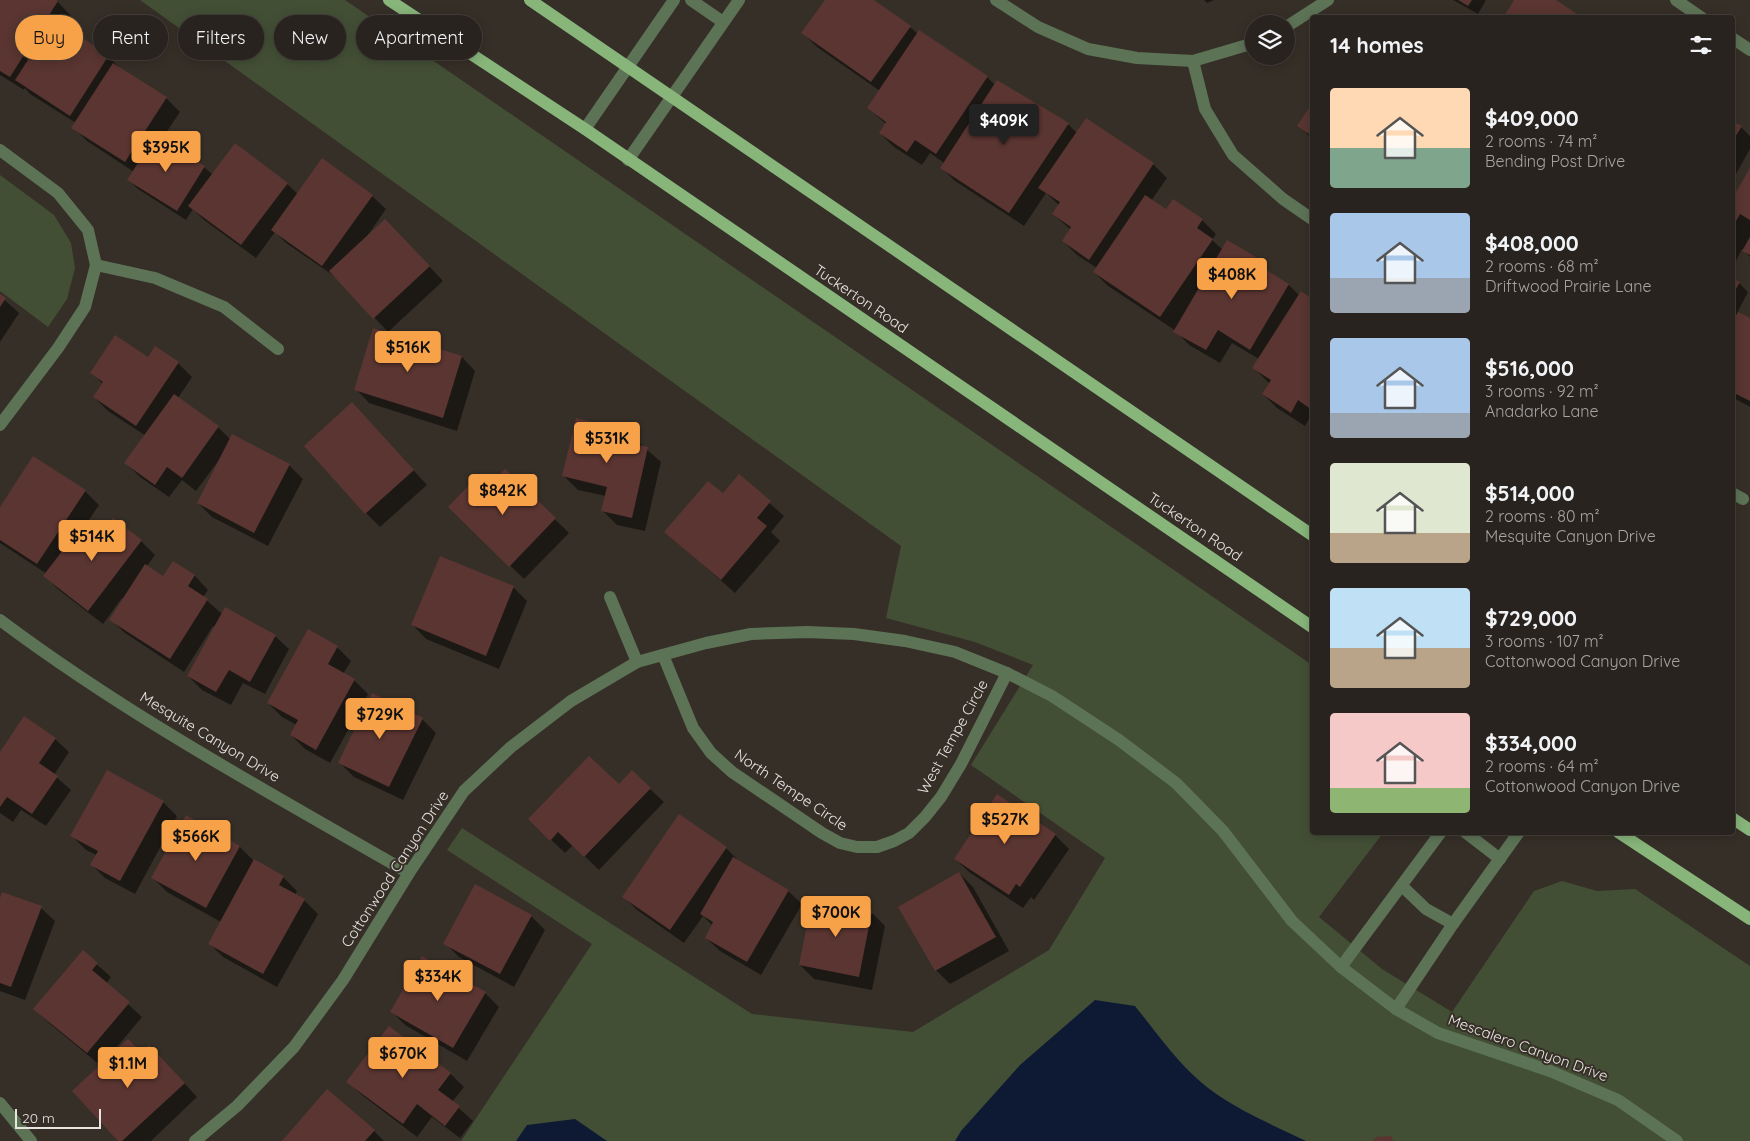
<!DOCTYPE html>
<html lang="en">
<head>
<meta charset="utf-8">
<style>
  body { margin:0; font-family:Quicksand,sans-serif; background:#302b27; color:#f1f3f6; height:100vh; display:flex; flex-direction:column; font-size:19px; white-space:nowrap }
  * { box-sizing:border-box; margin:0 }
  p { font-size:16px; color:#a5a4a4 }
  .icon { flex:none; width:28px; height:28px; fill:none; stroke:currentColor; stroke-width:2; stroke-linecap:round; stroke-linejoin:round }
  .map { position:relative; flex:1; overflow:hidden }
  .sheet { position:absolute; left:1310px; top:15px; width:425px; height:820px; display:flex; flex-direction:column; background:#28231e; border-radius:5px; box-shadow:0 2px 12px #0003,0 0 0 1px #44403c }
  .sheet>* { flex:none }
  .top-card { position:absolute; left:15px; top:15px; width:475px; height:45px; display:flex; gap:10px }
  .tools { position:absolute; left:1245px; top:15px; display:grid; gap:10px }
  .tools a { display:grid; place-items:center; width:50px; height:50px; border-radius:50%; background:#28231e; box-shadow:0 2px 12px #0003,0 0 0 1px #44403c; font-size:25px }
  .scale { position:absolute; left:15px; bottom:12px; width:86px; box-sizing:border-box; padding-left:5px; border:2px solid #e8e4e0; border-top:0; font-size:14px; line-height:18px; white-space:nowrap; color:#e8e4e0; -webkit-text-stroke:4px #362f28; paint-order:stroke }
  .price { position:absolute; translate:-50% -42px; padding:0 11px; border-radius:5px; background:#f7a149; color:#111; font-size:16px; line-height:32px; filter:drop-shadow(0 1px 2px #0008) }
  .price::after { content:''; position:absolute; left:50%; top:30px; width:15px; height:11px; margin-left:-8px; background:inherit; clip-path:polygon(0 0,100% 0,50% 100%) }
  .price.selected { background:#222; color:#fff }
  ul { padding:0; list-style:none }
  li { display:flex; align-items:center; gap:15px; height:125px; padding:0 20px }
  li span { display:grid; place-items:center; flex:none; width:140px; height:100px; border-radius:5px; color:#555 }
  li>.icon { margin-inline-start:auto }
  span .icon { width:60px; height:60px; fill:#fffc; stroke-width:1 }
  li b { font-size:21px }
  h2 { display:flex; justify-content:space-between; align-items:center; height:60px; padding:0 20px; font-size:21px }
  .tag { padding:0 18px; border-radius:22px; background:#28231e; box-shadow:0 2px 12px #0003,0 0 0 1px #44403c; font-size:18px; line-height:45px }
  .tag.selected { background:#f7a149; color:#111 }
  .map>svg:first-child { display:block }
  .green { fill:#434f35 }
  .water { fill:#0e1a34 }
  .shadow { fill:#0007 }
  .building { fill:#5a3531 }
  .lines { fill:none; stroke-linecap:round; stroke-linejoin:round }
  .minor { stroke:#5d7356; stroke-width:12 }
  .major { stroke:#87b57a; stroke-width:12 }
  .labels { text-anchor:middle; stroke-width:4; stroke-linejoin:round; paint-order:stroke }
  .street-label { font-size:15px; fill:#e8e4e0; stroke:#362f28 }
</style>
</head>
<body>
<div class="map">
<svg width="1750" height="1141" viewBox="0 0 1750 1141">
  <rect width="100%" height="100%" fill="#362f28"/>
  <!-- green -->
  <g class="green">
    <path d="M140,0H345L1312,665V832L1383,833L1319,917L1382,969L1452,1012L1534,891L1562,881L1597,891L1635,889L1750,966V1141H461L592,944L447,850L462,828L752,1014L913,1032L1049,950L1105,858L971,765L1033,665L975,642L886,618L901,546Z"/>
    <path d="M0,175L54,215L71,243L75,268L67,299L48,327L0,291Z"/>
  </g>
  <!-- water -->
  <g class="water">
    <path d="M1095,1000L1135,1006C1156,1032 1176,1061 1202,1083C1230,1107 1273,1125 1306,1141H955L961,1131L1020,1065Z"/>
    <path d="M575,1119L607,1141H516L527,1125Z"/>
  </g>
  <!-- shadow -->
  <g class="shadow">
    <path d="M0,0H54L58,2L71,16L64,28L108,56L122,70L166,98L180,112L161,140L204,167L213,175L235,145L287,184L298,194L372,196L386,209L368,235L399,234L443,281L388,332L337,278L286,243L275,232L256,258L204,220L193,209L186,220L138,189L129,180L134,172L87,141L73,127L76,123L30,94L25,88L24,90L0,75Z"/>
    <path d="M826,0H872L910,27L918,34L987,77L995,85L1068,124L1077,133L1153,164L1167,178L1151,201L1166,211L1202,220L1216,234L1212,240L1223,250L1255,258L1268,273L1289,285L1300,296L1301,293L1312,300V414L1305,426L1277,408L1263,394L1270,384L1254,368L1259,359L1232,343L1220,363L1189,345L1176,331L1108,286L1094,272L1097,268L1077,255L1063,241L1071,230L1053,214L1059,205L1046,193L1024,226L955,181L941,167L944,163L930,153L922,165L894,147L880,133L886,124L868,108L880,91L817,47L803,33Z"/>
    <path d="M1204,0H1214L1207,3Z"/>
    <path d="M1453,0H1486L1478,14Z"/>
    <path d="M1312,106V139L1299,125Z"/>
    <path d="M1732,122L1741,127L1750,136V149L1732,181Z"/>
    <path d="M1750,171V257L1742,249L1736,261L1732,259V202Z"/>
    <path d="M1732,280L1739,283L1748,292L1737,313L1750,320V407L1732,397Z"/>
    <path d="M0,296L19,313L0,342Z"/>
    <path d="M462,357L475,371L457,431L369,403L356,389Z"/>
    <path d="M148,358L178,363L192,377L178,398L218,427L231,440L289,465L303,479L268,546L212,517L198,503L220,461L219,460L196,491L182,480L169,497L140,477L126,463L146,436L108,411L94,397L103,384L92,373Z"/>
    <path d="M352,403L427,485L380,527L366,513Z"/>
    <path d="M627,432L661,462L645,531L617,525L603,511L606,496L578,490L564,476Z"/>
    <path d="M506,471L569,533L524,579L450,507L483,494Z"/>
    <path d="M739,476L784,516L771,532L780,541L735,593L666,532L723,495Z"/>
    <path d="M85,491L99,505L85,526L100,538L113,520L141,541L155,555L146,567L163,578L173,562L195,576L208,590L203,597L222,614L275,636L289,649L265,694L243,683L231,705L202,690L188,676L215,627L213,626L184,672L125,633L111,620L124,600L122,598L103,624L59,590L45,576L47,574L0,543V509Z"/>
    <path d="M441,557L514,588L527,601L499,669L426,639L413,625Z"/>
    <path d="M337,647L351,661L343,674L354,680L368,694L330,763L305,749L291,735L297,725L282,717L268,703Z"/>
    <path d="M422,719L436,733L403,800L354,777L340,763Z"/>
    <path d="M55,739L69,752L54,775L71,790L46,826L21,810L13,822L0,813V754Z"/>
    <path d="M107,772L163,802L177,816L135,894L105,878L92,865L96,855L86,850L72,836Z"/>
    <path d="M619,786L650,789L664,802L599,870L573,845L565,853L529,819Z"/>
    <path d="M679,816L726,848L740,862L788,891L802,904L761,975L720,951L706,938L713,926L703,916L684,943L637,910L624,897Z"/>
    <path d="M186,817L240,847L254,861L283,877L297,891L295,895L304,900L318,914L277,987L223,957L209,943L221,922L167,892L153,878Z"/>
    <path d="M1055,835L1069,849L1034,900L1031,897L1023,908L969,872L955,859Z"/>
    <path d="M959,873L973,887L1009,951L950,984L936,970Z"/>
    <path d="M0,901L41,908L55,921L25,1000L0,991Z"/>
    <path d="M871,912L885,926L872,990L814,979L800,965Z"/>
    <path d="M531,916L545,930L514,987L459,957L445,943Z"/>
    <path d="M83,952L111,977L106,984L142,1017L112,1053L141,1054L163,1060L197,1097L151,1141H120L101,1066L49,1023L35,1009Z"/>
    <path d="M485,993L499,1007L467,1061L405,1025L391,1011Z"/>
    <path d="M450,1073L464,1087L452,1102L473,1121L460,1138L432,1117L417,1137L362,1095L348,1082Z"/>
    <path d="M374,1131L384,1141H284Z"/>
  </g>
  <!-- building -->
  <g class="building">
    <path d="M0,0H56L58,1L10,77L0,71Z"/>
    <path d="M825,0H874L911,26L871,82L801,33Z"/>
    <path d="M1458,0H1472L1468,6Z"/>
    <path d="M1514,0H1556L1583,18H1503Z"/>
    <path d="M54,20L109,55L70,116L15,80Z"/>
    <path d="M919,30L988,76L936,154L915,140L907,152L879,133L886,122L867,108Z"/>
    <path d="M113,63L167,97L125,162L71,128Z"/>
    <path d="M997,80L1069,123L1009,213L940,168Z"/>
    <path d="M1312,103V136L1297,126Z"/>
    <path d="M1086,118L1154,163L1089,260L1062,241L1071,227L1052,214L1060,202L1038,188Z"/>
    <path d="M1732,121L1742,126L1732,142Z"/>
    <path d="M156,135L205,166L177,211L127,180Z"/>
    <path d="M235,143L288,183L241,245L188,206Z"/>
    <path d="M322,158L373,195L322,266L271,230Z"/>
    <path d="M1750,168V220L1740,214L1732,228V199Z"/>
    <path d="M1145,195L1166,209L1173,199L1203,219L1197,228L1213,239L1160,317L1093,272Z"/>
    <path d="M385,219L430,266L373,319L329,271Z"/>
    <path d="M1750,237V255L1742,251Z"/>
    <path d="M1227,240L1256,257L1253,262L1289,284L1250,350L1218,330L1206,350L1173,332Z"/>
    <path d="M1732,278L1740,282L1732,296Z"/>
    <path d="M1301,291L1312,299V410L1298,400L1291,413L1262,394L1271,380L1252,368Z"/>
    <path d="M0,294L6,298L0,307Z"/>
    <path d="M1738,312L1750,318V401L1732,392V322Z"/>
    <path d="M373,328L462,356L443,418L354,390Z"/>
    <path d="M115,335L148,357L155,346L179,362L136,426L93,397L103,382L90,373Z"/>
    <path d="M174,394L219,426L182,478L167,467L155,485L124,463Z"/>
    <path d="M352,402L414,470L365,514L304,446Z"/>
    <path d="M576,418L628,431L625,442L648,447L632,518L601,511L607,487L562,476Z"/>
    <path d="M232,434L290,464L254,533L197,503Z"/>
    <path d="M33,456L86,490L37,564L0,540V507Z"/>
    <path d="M505,469L556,518L509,567L448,507L472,482L483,492Z"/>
    <path d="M739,474L771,501L757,518L767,526L721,580L664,532L708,481L723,493Z"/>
    <path d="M113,518L142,540L88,611L43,576L83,524L100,536Z"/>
    <path d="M440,556L514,586L486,656L411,625Z"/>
    <path d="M173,561L195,575L188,586L208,599L170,659L109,620L145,564L163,576Z"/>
    <path d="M225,607L276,635L250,682L229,670L216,692L187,676Z"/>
    <path d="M308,629L338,646L328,664L355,679L316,750L290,735L298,720L267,703Z"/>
    <path d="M372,693L423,718L389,787L338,763Z"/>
    <path d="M24,716L56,738L39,763L58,776L32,814L7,797L0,807V752Z"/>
    <path d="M589,756L619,784L632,770L651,788L584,857L558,832L550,841L528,819Z"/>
    <path d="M107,770L164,801L120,881L90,865L98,851L70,836Z"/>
    <path d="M997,794L1056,834L1020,887L1016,884L1009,895L954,859Z"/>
    <path d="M679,814L727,847L670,930L622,897Z"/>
    <path d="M186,815L240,846L206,908L151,878Z"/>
    <path d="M733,857L789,890L747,962L705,938L713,922L700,914Z"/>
    <path d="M254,859L284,876L279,885L305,899L263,974L208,944Z"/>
    <path d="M959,872L996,937L935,971L898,907Z"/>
    <path d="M475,884L532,915L500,974L443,944Z"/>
    <path d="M2,892L42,906L11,987L0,983V898Z"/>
    <path d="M812,899L872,911L859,977L799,965Z"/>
    <path d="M83,950L98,963L92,970L130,1002L87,1053L33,1009Z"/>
    <path d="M422,956L486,992L453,1048L390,1012Z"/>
    <path d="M389,1026L451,1073L438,1090L460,1106L445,1126L417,1104L403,1124L346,1082Z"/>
    <path d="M128,1039L141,1052L149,1045L185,1083L122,1141H118L72,1091Z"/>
    <path d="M327,1089L375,1130L365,1141H282Z"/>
    <path d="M1392,1136L1393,1141H1373L1376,1137Z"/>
  </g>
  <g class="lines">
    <!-- minor -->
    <g class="minor">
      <path d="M691,0L723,22"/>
      <path d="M996,0L1038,27L1088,49L1137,58L1193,61L1254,43"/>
      <path d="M1676,0L1702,18"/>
      <path d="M1286,27L1328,0"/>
      <path d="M1732,38L1750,50"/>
      <path d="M1193,61L1205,109L1233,155L1283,199L1312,219"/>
      <path d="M585,129L674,0"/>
      <path d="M0,150L58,193L88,230L96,265L85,307L58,348L0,425"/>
      <path d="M628,160L739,0"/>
      <path d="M96,265L155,278L224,307L278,349"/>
      <path d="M1732,493L1743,499"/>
      <path d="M610,597L637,662"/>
      <path d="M0,620C128,716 270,793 409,873"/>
      <path d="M663,655L693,728L711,753L732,772L822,833L840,843L857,847H877L894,841L909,833L925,817L941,797L961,764L1007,673"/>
      <path d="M1465,832L1500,859"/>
      <path d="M1402,886L1426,909L1453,924"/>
      <path d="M1341,967L1441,832"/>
      <path d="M1396,1009L1453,924L1519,832"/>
      <path d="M0,1103L31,1141"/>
      <path d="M195,1141L237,1106L294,1047L343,980L409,873L464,791L511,747L571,701L637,662L706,643L751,634L807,632L854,634L905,641L955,652L1007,673L1052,696L1119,740L1176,783L1223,831L1292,921L1341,967L1396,1009L1438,1033L1550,1071L1618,1100L1677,1141"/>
    </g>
    <!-- major -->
    <g class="major">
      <path d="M389,0L585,129L1312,627"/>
      <path d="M530,0L1312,535"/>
      <path d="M1732,818L1750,830"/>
      <path d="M1618,832L1750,919"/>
    </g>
  </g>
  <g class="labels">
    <!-- street labels -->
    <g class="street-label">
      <text transform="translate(861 299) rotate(34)" y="5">Tuckerton Road</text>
      <text transform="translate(1195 527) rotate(34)" y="5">Tuckerton Road</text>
      <text transform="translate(210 737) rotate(31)" y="5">Mesquite Canyon Drive</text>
      <text transform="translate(953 737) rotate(-61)" y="5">West Tempe Circle</text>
      <text transform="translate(791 790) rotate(34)" y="5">North Tempe Circle</text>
      <text transform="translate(395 869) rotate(-57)" y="5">Cottonwood Canyon Drive</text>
      <text transform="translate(1528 1048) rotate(20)" y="5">Mescalero Canyon Drive</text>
    </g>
  </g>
</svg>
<div class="tools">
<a><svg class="icon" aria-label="layers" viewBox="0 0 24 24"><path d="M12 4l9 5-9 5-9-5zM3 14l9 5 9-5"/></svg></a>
</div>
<div class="scale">20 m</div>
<b class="price selected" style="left:1004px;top:146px">$409K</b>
<b class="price" style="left:166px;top:173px">$395K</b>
<b class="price" style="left:1232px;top:300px">$408K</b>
<b class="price" style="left:408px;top:373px">$516K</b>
<b class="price" style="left:607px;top:464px">$531K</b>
<b class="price" style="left:503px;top:516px">$842K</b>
<b class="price" style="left:92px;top:562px">$514K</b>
<b class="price" style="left:380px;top:740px">$729K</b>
<b class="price" style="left:1005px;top:845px">$527K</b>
<b class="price" style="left:196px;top:862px">$566K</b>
<b class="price" style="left:836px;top:938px">$700K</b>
<b class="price" style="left:438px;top:1002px">$334K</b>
<b class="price" style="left:403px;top:1079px">$670K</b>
<b class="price" style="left:128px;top:1089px">$1.1M</b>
<div class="top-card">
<a class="tag selected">Buy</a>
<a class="tag">Rent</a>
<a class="tag">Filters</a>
<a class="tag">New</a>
<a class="tag">Apartment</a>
</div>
<section class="sheet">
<h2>14 homes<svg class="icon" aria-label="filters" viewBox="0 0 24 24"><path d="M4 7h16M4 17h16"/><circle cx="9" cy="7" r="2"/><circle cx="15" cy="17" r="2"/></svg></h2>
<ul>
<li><span style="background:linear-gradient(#ffd9b3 60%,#7fa58c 0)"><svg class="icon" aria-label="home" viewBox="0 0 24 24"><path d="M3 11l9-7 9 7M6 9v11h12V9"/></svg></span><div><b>$409,000</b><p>2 rooms · 74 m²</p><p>Bending Post Drive</p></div></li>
<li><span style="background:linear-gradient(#a9c7e8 65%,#9aa5b1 0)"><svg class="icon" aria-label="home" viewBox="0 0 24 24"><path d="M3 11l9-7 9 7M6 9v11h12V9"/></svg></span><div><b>$408,000</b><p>2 rooms · 68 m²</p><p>Driftwood Prairie Lane</p></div></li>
<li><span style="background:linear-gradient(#a9c7e8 75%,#9aa5b1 0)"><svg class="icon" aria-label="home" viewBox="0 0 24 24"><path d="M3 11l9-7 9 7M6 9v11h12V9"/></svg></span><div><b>$516,000</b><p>3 rooms · 92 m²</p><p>Anadarko Lane</p></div></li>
<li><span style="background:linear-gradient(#dfe7d0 70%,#b9a48a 0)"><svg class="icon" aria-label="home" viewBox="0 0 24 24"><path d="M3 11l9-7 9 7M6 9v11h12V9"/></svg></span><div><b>$514,000</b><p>2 rooms · 80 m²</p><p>Mesquite Canyon Drive</p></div></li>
<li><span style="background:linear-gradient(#bfe0f5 60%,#b9a48a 0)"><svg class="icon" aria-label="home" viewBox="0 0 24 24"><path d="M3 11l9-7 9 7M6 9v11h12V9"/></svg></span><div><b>$729,000</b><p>3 rooms · 107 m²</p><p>Cottonwood Canyon Drive</p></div></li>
<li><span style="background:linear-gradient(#f6c9c9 75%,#8fb573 0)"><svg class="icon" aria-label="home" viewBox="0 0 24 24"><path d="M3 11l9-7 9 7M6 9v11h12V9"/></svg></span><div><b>$334,000</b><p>2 rooms · 64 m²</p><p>Cottonwood Canyon Drive</p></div></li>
</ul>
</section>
</div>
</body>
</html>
